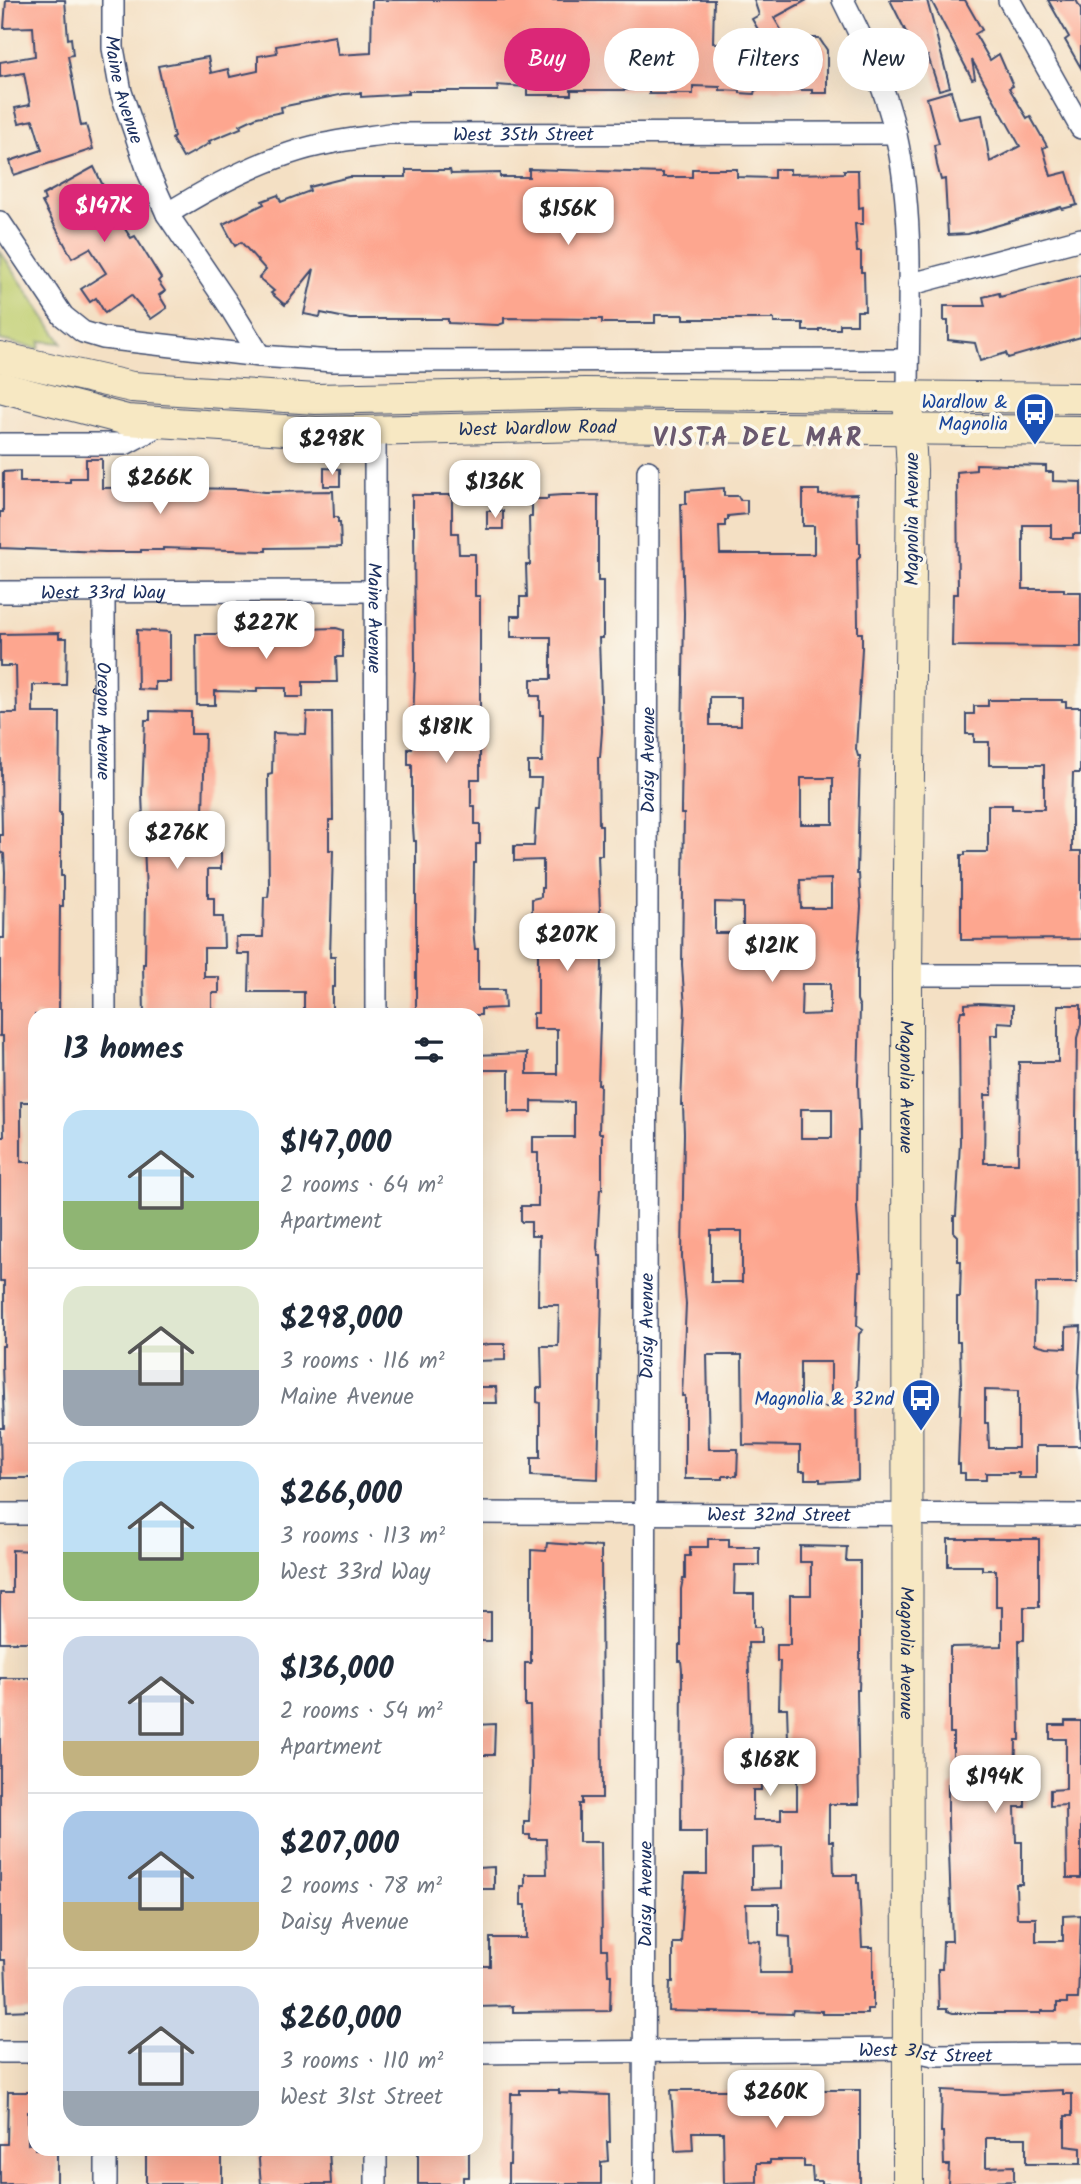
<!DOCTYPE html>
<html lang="en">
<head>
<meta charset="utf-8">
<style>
  body { margin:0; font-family:Kalam,sans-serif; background:#f6f6f7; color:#1f2937; height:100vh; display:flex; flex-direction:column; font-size:26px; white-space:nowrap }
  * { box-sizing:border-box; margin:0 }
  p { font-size:23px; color:#747a83 }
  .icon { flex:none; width:38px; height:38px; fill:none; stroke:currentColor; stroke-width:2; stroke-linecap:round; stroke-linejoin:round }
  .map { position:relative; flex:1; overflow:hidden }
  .drawer { position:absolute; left:28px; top:1008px; width:455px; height:1148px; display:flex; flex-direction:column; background:#fff; border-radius:21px; box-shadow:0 7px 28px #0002 }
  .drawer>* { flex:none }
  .banner { position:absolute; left:504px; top:28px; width:471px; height:63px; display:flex; gap:14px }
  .price { position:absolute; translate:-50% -60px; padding:0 16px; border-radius:14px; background:#fff; color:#222; font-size:23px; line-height:46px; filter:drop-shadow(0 2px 4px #0008) }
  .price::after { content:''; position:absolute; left:50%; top:42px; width:21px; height:16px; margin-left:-10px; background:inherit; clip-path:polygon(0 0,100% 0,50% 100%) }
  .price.selected { background:#db2777; color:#fff }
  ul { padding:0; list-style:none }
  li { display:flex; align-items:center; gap:21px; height:175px; padding:0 35px }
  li+li { border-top:2px solid #e0e1e3 }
  li span { display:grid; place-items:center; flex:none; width:196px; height:140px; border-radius:21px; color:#555 }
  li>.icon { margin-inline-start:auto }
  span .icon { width:84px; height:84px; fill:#fffc; stroke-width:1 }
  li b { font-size:30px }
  h2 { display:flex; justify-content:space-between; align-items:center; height:84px; padding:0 35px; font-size:30px }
  .tag { padding:0 24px; border-radius:32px; background:#fff; box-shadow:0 7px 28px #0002; font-size:24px; line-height:63px }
  .tag.selected { background:#db2777; color:#fff }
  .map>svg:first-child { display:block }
  .green { fill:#bfce70; stroke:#6d7e67; stroke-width:2 }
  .building { fill:#fda68f; fill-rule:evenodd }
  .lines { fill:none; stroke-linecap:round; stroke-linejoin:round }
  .street-casing { stroke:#3c4a6d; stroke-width:24 }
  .secondary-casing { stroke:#3c4a6d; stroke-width:32 }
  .street { stroke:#fff; stroke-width:21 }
  .secondary { stroke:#f7e8c3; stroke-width:30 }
  .labels { text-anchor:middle; stroke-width:7; stroke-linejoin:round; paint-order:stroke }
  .street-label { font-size:19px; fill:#1b2f5e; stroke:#fbf7ec }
  .transit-label { font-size:19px; fill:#164399; stroke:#fbf7ec; text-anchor:end }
  .district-label { font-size:26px; font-weight:bold; letter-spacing:2px; fill:#6a596f; stroke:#fbf7ec }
</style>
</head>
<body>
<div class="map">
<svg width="1081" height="2184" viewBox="0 0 1081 2184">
  <rect width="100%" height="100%" fill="#fbf7ec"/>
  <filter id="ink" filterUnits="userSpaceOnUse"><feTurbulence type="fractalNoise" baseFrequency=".0143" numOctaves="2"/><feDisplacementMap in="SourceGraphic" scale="14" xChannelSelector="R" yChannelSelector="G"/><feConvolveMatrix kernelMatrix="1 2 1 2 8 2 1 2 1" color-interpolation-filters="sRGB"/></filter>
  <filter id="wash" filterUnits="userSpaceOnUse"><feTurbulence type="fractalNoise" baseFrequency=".00686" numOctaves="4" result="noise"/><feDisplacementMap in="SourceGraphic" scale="28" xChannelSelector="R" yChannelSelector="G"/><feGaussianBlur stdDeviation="1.57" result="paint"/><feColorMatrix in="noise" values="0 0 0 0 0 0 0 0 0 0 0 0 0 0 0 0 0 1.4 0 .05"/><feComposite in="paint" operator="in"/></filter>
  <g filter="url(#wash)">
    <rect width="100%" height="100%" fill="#f4e0c4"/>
    <!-- green -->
    <path class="green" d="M0,251L62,343L40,341L39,349L0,340Z"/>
    <g id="blocks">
      <!-- building -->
      <g class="building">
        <path d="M6,0H65L68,39L71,38L73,55L68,56L81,126L86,125L93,149L14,175L10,161L42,150L33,120L19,123L15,108L30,105L24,73L0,77V62L35,56L33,27L4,28Z"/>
        <path d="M372,0H714L713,43L767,45L752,19L759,15L754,0H807L774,18L788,41L792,39L801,57L810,38H819L827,50V93H812V90H755L754,94L740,93V91L720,90V87L693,86V94H649V90H571V95H527V87L497,85L498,91H408V94L361,97V93L344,94L281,107L282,112L257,117L240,125L241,128L209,141L210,143L183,158L172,139L174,137L158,66L208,57L211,73L228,69L230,77L258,71V56L277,53L276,46L335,36L338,55L371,53Z"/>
        <path d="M890,0H927L950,87L939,90L928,56L921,59L916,47L909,51L902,36L907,34Z"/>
        <path d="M931,0H965L982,30L975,34L990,60L999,54L1013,86L1009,88L1027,118L1030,116L1047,146L1043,148L1051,176L1067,172L1077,205L1062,209L1061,207L968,234L948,235L945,179L941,180L937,165L934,145L939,144L927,98L951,91L959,119L982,115L990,162L1020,146L972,60L975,78L972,79Z"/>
        <path d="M1048,0H1076L1081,9V68L1065,40L1069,37Z"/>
        <path d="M94,167L121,223L131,238L135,236L161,278L158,281L165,291L159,295L167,308L151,319L131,295L105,313L96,298L90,302L81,289L106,273L90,248L72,258L42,202L45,200L43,195Z"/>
        <path d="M529,169L663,173V177H692V169H737V177L774,178V169H790V174L844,173V170H858L859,208L863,207V224H855L857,252H861V272H864L865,311H857V324H840V329H819V331H803V323H774V319H684V315H655V323H602V319L504,318V323L498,325L448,323V319H350L321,313L320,317L304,314L314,269L285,305L271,293L274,291L259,278L266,270L241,242L235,246L223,224L264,204L262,201L278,195L281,202L310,191L309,187L349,177H406V170H450L451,174L500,173V177H529Z"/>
        <path d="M1081,275V337L1008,358L1006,353L980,361L975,343L948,340V321H944V306H985L983,297L999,293L1000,297Z"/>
        <path d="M86,459H102V488L168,487V464H184V488L240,489L265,492L333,491L334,517H338V522H340L341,547L266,548V551L163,548V550H141V552H105L0,548V512H3V472L20,471V482H70V478H86Z"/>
        <path d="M976,464L1046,466V472H1053V481L1081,482V534H1073V538H1051V525H1023V589H1064V592H1081V647L952,646L953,594H958L957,472L976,470Z"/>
        <path d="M324,468L340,469V486H324Z"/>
        <path d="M724,488V496H738L740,500H747V514L728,516V520H725V526H719L720,554H814V526H803V490H819V495L857,494L858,543H860V557L857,560L858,623V633H862V648L856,749L858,756H860L857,874H859L861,907L857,965V1000L860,1007L858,1084L860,1131H858L857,1207L861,1272H859L857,1326L863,1330L859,1334L857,1388L858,1480L820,1482V1479H805V1471H800V1446L743,1445L742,1355H707L709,1449H738L737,1476H723V1479H685V1396H682L686,1304L682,1257L684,1133L683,1105H681L685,1008L682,965L684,814H681V811L684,613L681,504H686V491ZM710,697H741V725H710ZM801,778H833V824H801ZM831,879V908H801L800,880ZM715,902L743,903V933H715ZM802,984H830V1014L801,1015ZM801,1109H832V1138H801ZM711,1231H742V1282H711ZM800,1362H831V1407H800Z"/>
        <path d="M412,495H452V533H458L459,554H475V596H480V779H471V806H475V824H480V844H476V863H474L473,929L475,949H478V990H504L505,1008L481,1009V1015H416V841H414L412,813V765H408V749H412L415,668L414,526H412Z"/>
        <path d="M562,495H598V581H603V638H599L602,731L600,757H598L599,825H602V855H598L602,965L598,1084H600L599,1133H602V1189H600L597,1248L599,1256H601L602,1289L598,1479L531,1476V1458H540V1403L537,1402V1388H542L541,1346H558L559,1305H538L539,1236H531V1222H521V1206H538V1153H533V1137H574V1102L532,1101V1112H509V1070H476V1055L527,1053V1074H557V1029H533V1013H538V946H532V899L541,897V888H543V860L514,861V846H534L536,809H539L541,778H528V762H542L543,715H540V696H531V679H551V637H511V616H520V597H527L526,565H530L529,517H532V499H548V496Z"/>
        <rect x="487" y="511" width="16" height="18"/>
        <path d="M336,628L343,630V657H336L337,682H303V697H286V688H257V692L215,691V705H197L196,634H228L236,633V631Z"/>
        <path d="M137,630L170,632V682H155V690L138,689Z"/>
        <path d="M59,633V638H67L66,685H33V713H60L59,813H61V876H63V906H60L59,1015H35V1102H21V1162H35V1478H1L0,1428H4L2,1363V1346H4V1281H0V1137H4L3,1036H0V938H4L5,872L4,854L0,852V835H2L0,713H17L16,666H0V634Z"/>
        <path d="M988,700H1062V702H1066V707H1081L1080,773H1073L1072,811V851H1081V939L961,940V855H965V852H988V805H1012V809H1044V765H989V742H974V734H966V714H974V706H988Z"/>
        <path d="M150,711L191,712V734H205L202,853H221V869H208V898H214V917H223L224,948H204V977H219V993H212V1015H144L143,964H145L146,892L142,794L145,720H150Z"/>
        <path d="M307,712H332L333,820H329V850H333L330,957H335V987H332V1014L330,1015H304V992H249L250,954H237L236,937H263L264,897H268L269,889L268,775L272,774L273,733L306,734Z"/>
        <path d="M980,1003L1013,1005V1023L998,1022V1035H991L992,1095H985L984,1163H1018L1019,1062H1058V1005H1081V1024L1077,1038L1076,1120L1077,1283H1036L1035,1344L1047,1347L1066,1348V1327L1081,1326L1078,1388L1081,1446H1036V1478H1019V1473H986V1480H965V1473H960V1464H958L961,1384L960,1342H957V1297H960L961,1261H958V1236L954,1232V1216H956L960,1142L959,1020L961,1011H965V1004ZM985,1390L1018,1391V1448H989L988,1423H985Z"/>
        <path d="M490,1344H505V1360L476,1361V1346Z"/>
        <path d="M476,1387H496L497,1403H476Z"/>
        <path d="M708,1539H729V1547H759V1565H735L734,1594H754V1627H761V1643H748L752,1776H761V1790H753V1820H781V1809H797V1771H789L787,1708H779L780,1661H777V1645H790V1595H811V1562H800V1546L847,1547L846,1561H860V1661L859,1690H857L859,1804H829V1841H833L834,1875H857V1883H859L862,1947H873V2009H867V2014H822V2011L793,2010L792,2014L669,2011L670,1982H673V1943H681L685,1874H707V1832H681L682,1670L681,1661H679V1645H681V1589L683,1579H685V1556H690V1547H708ZM782,1847V1888L752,1889V1848ZM746,1904H779V1936L790,1937L791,1973H759L760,1941L747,1940Z"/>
        <path d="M948,1539H1039V1607H1024V1640H1019L1020,1740H1016L1015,1788H1025V1807H1015L1016,1842H1022V1884H1016L1017,1918H1036V1941H1063V1916L1081,1915L1078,1999H1067V2003H1057V2011H1041V2013H953L947,2011V2009H939L938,1969H942L943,1941H952L948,1821V1784H952L953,1776V1733H950V1647L1002,1646V1607H996V1570H982V1566H948Z"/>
        <path d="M547,1543L601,1547L602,1798H582V1804H579V1842H601L602,1949H607L608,1975H611L610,2011L513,2012V2006L476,2007V1966H490V1938H526V1905H521V1886H525V1874H547L546,1839H530V1835H524V1821H529L531,1767L530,1706H525V1663H531V1550L546,1551Z"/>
        <path d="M12,1550L35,1551V1642H0V1593H12Z"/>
        <rect x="476" y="1612" width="15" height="29"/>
        <path d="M0,1678H35V1961H32L31,2010L7,2011L5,1960H0Z"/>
        <path d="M1065,1721H1081V1878H1067L1066,1805L1050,1806V1790L1066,1789V1739H1050V1725H1065Z"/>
        <path d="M495,1724L494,1755H476V1725Z"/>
        <path d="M494,1867V1889H476V1868Z"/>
        <path d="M520,2090H559V2093L609,2095L610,2142H607L608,2161L601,2162V2184H508V2165H510L511,2094H520Z"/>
        <path d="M671,2090H860V2184H822V2181H813L812,2167H804V2160H770V2163H757V2182L724,2183L723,2132H692L693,2150L675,2151Z"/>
        <path d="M942,2090L1003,2093L1063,2090V2094H1072V2116H1065V2146L1081,2148V2164H1026V2138H986V2167L1014,2166V2181L948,2184L949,2165H944L943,2132H941Z"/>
        <path d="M8,2092H32V2112H28V2144L35,2143V2149H57V2184H0V2144H7Z"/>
        <rect x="146" y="2149" width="76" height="35"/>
        <path d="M258,2149H329L331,2184H261Z"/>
        <path d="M418,2149H469V2177H463V2184H418Z"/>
      </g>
    </g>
  </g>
  <g filter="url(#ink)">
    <use href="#blocks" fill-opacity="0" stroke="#3c4a6d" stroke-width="2"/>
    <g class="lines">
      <!-- street casing -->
      <g class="street-casing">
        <g id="street">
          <path id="s1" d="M113,0V48L121,92L149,174L167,214L228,304L260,356"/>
          <path d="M843,0C864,42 886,88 896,135C915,220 908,310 908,397"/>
          <path d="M1009,0L1081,128"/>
          <path id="s2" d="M167,214C215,184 273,153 330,143C349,139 369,137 389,134L896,133"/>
          <path d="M0,222L63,316L83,332L103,338L260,356L333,361L908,360"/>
          <path d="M908,285L1081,239"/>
          <path id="s3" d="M375,431L376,1015"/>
          <path d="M0,444H125L164,423"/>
          <path id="s4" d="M0,592L376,591"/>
          <path id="s5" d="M104,593L105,1015"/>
          <path d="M907,975H1081"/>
          <path id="s6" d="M476,1513L1081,1515"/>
          <path d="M0,1514H35"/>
          <path d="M0,2052H35"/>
          <path id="s7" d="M476,2053L908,2049L934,2055L1081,2054"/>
          <path d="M106,2149V2184"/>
          <path d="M376,2149V2184"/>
          <path id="s8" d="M644,2184L648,471"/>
        </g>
      </g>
      <!-- secondary casing -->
      <g class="secondary-casing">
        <g id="secondary">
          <path d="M0,357L132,387L316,399L584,393L1081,398"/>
          <path id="s9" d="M0,387L127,420L316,432L584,426L1081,431"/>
          <path id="s10" d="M908,397L912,470L907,975L908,2184"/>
        </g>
      </g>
      <!-- street -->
      <use href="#street" class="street"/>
      <!-- secondary -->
      <use href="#secondary" class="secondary"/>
    </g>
  </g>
  <!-- icons -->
  <defs>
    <g id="bus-pin" transform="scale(2.0125)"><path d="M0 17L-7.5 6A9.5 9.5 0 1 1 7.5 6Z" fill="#1a4fb4" stroke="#fbf7ec"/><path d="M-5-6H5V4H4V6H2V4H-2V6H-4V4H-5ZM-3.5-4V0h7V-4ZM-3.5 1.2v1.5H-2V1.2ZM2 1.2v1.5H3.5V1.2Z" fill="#fff"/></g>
  </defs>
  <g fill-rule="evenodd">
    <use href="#bus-pin" x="1035" y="412"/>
    <use href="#bus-pin" x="921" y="1398"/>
  </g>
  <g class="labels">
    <!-- street labels -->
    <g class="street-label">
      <text dy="7" stroke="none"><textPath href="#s1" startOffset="91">Maine Avenue</textPath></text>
      <text dy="7" stroke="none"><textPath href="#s2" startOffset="373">West 35th Street</textPath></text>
      <text dy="7" stroke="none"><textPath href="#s9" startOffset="542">West Wardlow Road</textPath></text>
      <text transform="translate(911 519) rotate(-90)" y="7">Magnolia Avenue</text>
      <text dy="7" stroke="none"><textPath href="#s4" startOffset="103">West 33rd Way</textPath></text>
      <text dy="7" stroke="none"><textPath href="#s3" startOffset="187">Maine Avenue</textPath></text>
      <text dy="7" stroke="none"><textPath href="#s5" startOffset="128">Oregon Avenue</textPath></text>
      <text dy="7" stroke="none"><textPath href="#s8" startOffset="1424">Daisy Avenue</textPath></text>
      <text dy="7" stroke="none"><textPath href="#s10" startOffset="690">Magnolia Avenue</textPath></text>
      <text dy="7" stroke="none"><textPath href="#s8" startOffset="858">Daisy Avenue</textPath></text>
      <text dy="7" stroke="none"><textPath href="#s6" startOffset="303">West 32nd Street</textPath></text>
      <text dy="7" stroke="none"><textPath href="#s10" startOffset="1256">Magnolia Avenue</textPath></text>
      <text dy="7" stroke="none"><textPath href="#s8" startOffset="290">Daisy Avenue</textPath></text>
      <text dy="7" stroke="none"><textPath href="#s7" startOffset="450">West 31st Street</textPath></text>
    </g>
    <!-- transit labels -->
    <g class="transit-label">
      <text x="1008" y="408">Wardlow &amp;<tspan x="1008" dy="22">Magnolia</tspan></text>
      <text x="894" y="1405">Magnolia &amp; 32nd</text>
    </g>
    <!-- district labels -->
    <g class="district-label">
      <text x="758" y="446">VISTA DEL MAR</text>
    </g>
  </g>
</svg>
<b class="price selected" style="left:104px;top:244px">$147K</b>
<b class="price" style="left:568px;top:247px">$156K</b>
<b class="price" style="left:332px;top:477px">$298K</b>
<b class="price" style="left:160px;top:516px">$266K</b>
<b class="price" style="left:495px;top:520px">$136K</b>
<b class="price" style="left:266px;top:661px">$227K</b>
<b class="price" style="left:446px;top:765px">$181K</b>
<b class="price" style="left:177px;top:871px">$276K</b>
<b class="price" style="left:567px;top:973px">$207K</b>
<b class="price" style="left:772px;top:984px">$121K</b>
<b class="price" style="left:770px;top:1798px">$168K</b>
<b class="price" style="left:995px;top:1815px">$194K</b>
<b class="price" style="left:776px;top:2130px">$260K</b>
<div class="banner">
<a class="tag selected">Buy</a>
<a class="tag">Rent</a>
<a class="tag">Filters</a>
<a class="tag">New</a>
</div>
<section class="drawer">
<h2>13 homes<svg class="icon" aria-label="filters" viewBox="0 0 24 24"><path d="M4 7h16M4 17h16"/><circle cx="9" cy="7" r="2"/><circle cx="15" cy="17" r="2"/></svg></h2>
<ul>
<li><span style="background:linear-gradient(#bfe0f5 65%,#8fb573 0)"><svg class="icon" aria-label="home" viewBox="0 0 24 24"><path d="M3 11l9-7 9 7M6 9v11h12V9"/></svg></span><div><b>$147,000</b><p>2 rooms · 64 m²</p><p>Apartment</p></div></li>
<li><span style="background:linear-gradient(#dfe7d0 60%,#9aa5b1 0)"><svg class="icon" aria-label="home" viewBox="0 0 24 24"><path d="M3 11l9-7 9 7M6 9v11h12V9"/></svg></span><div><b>$298,000</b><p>3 rooms · 116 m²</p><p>Maine Avenue</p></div></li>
<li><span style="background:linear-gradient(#bfe0f5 65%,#8fb573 0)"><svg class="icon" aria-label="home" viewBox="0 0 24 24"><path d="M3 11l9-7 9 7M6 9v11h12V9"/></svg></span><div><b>$266,000</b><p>3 rooms · 113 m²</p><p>West 33rd Way</p></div></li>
<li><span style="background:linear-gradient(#c9d6e8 75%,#c2b280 0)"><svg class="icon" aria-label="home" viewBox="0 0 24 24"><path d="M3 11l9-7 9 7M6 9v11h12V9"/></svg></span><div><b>$136,000</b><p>2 rooms · 54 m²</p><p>Apartment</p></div></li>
<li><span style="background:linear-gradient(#a9c7e8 65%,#c2b280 0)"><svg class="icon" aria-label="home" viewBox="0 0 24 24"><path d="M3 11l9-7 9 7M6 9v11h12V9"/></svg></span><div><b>$207,000</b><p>2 rooms · 78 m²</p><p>Daisy Avenue</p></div></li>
<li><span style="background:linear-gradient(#c9d6e8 75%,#9aa5b1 0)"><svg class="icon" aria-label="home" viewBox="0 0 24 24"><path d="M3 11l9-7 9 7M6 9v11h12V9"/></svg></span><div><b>$260,000</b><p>3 rooms · 110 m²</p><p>West 31st Street</p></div></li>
</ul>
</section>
</div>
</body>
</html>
